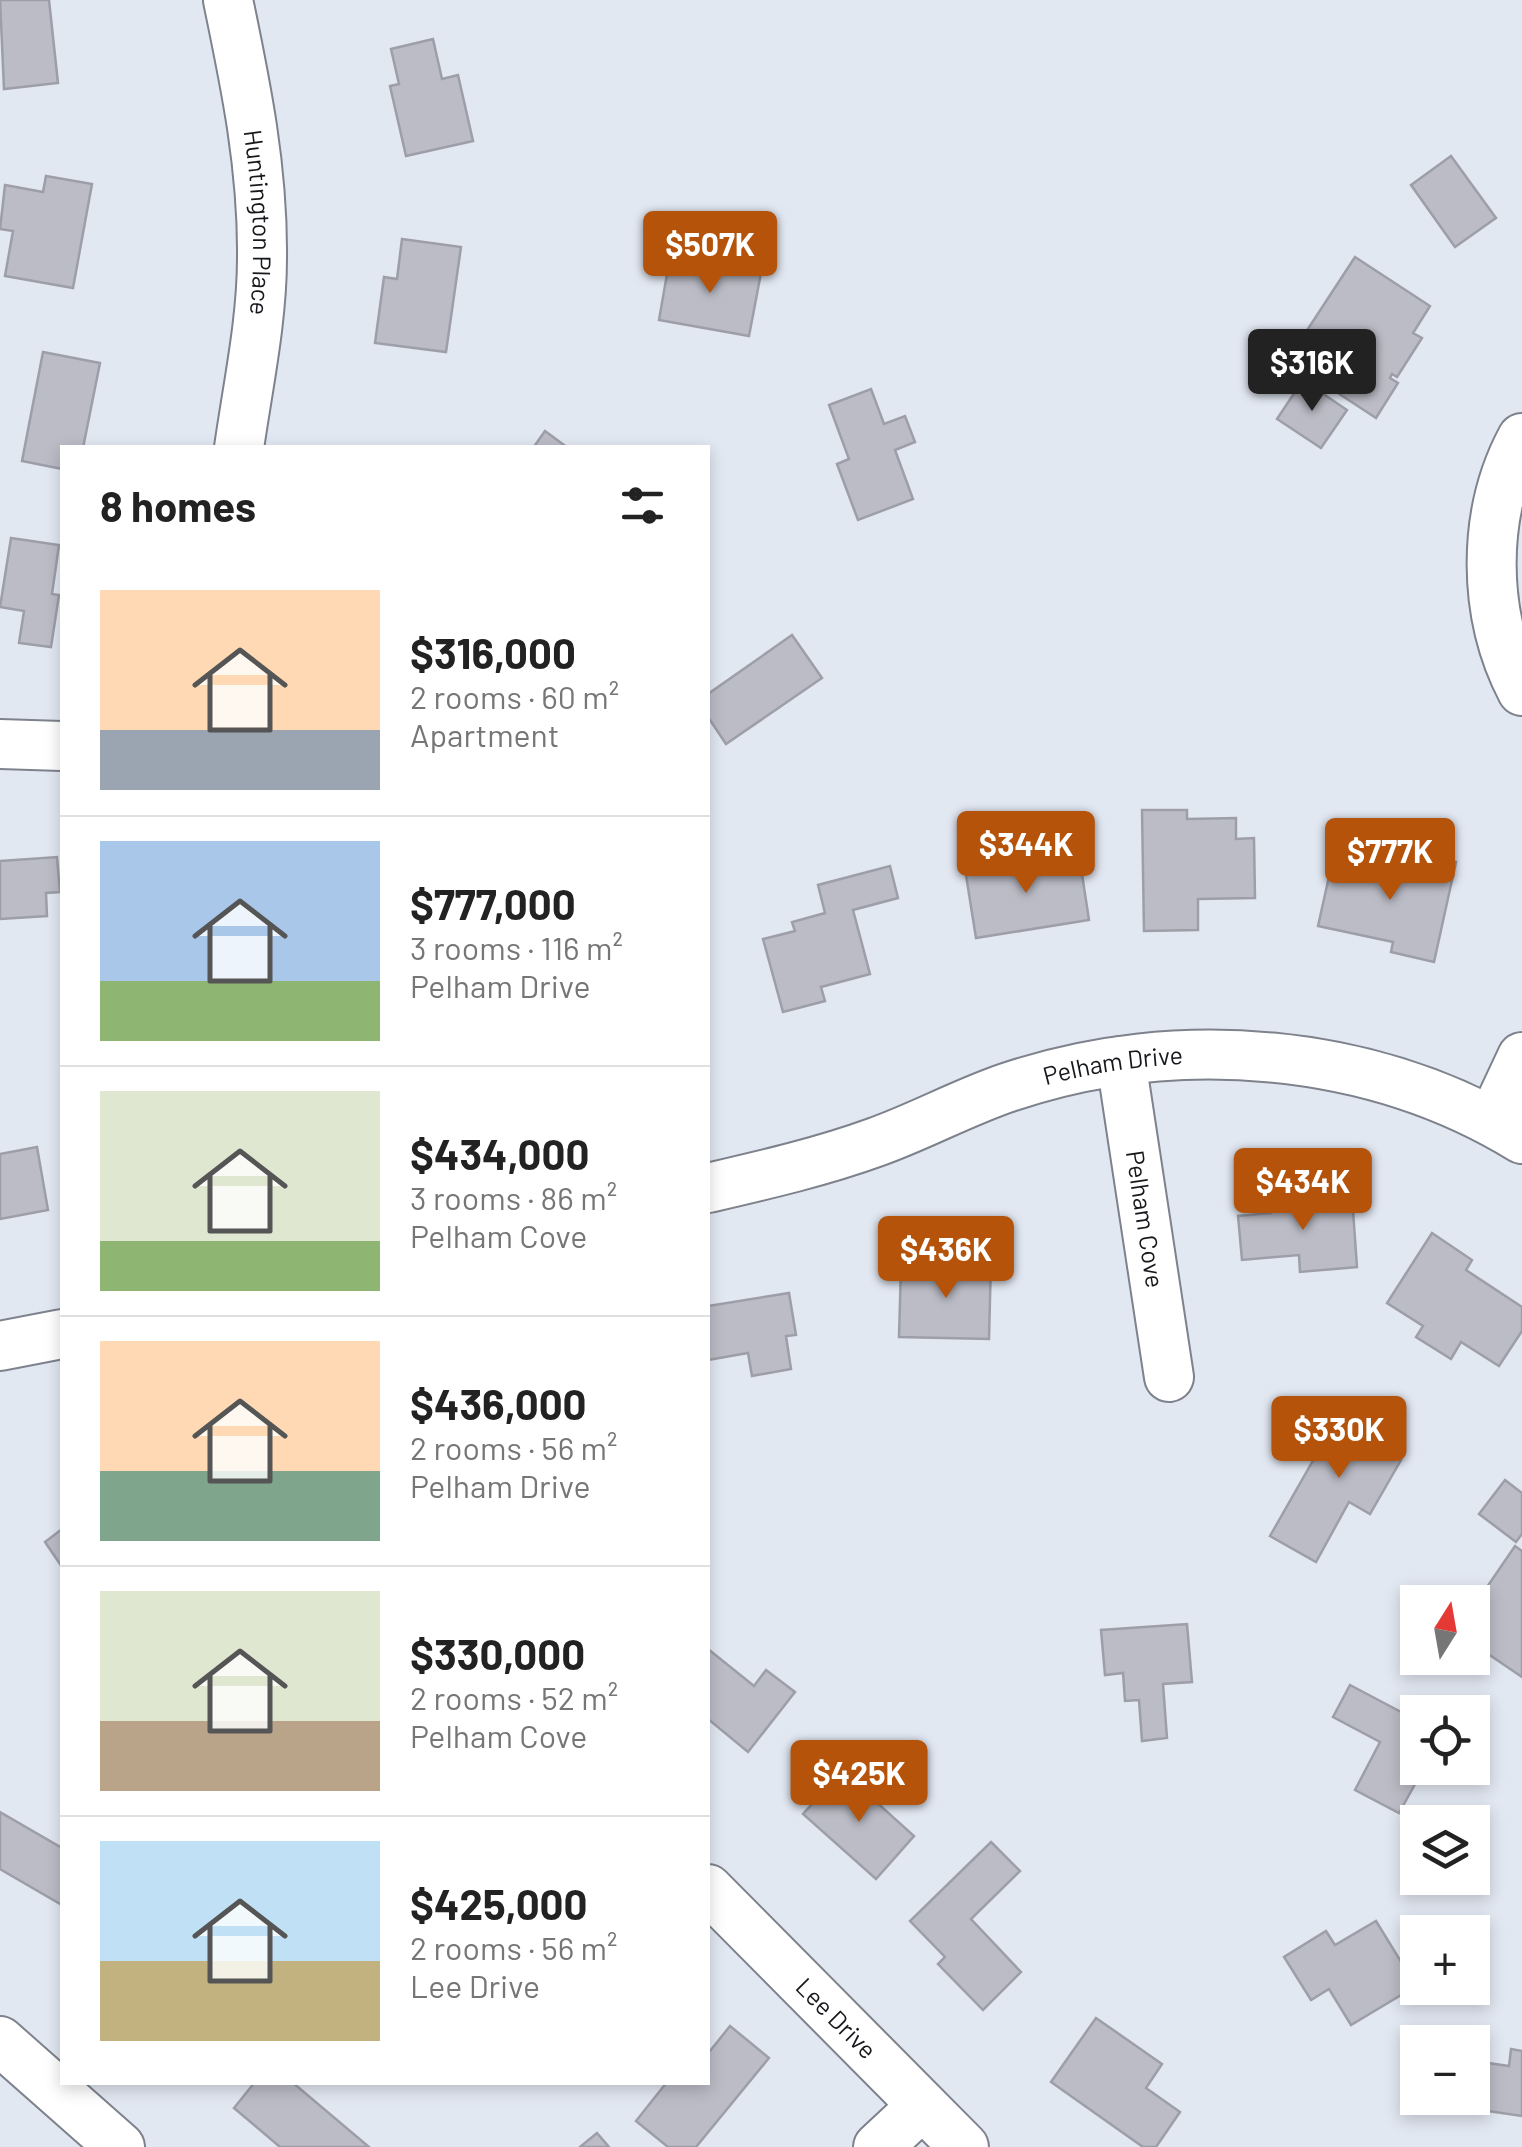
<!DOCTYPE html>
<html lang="en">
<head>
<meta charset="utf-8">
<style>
  body { margin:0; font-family:Barlow,sans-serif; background:#f6f6f6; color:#222; height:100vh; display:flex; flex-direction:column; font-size:38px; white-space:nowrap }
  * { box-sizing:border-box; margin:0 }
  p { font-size:32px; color:#767676 }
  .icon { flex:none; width:55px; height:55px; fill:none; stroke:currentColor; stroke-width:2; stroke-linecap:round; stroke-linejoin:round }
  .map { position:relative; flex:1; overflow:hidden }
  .drawer { position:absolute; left:60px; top:445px; width:650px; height:1640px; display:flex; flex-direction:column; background:#fff; border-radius:0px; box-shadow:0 5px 15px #0003 }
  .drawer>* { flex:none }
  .needle { width:65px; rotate:11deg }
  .fabs { position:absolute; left:1400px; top:1585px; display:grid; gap:20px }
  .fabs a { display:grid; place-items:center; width:90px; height:90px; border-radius:0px; background:#fff; box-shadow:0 5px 15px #0003; font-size:50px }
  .price { position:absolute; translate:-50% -85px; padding:0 22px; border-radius:10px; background:#b45309; color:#fff; font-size:32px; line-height:65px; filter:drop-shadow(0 2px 5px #0008) }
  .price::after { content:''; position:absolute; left:50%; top:60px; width:30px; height:22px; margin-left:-15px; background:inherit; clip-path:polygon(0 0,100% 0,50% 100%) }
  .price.selected { background:#222; color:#fff }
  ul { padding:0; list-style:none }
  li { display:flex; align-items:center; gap:30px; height:250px; padding:0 40px }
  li+li { border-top:2px solid #e0e0e0 }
  li span { display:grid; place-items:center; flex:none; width:280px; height:200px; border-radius:0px; color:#555 }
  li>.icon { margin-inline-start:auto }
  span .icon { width:120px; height:120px; fill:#fffc; stroke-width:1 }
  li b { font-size:42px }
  h2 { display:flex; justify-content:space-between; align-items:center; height:120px; padding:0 40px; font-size:42px }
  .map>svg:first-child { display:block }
  .building { fill:#bcbcc7; stroke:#9e9ea8; stroke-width:2.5 }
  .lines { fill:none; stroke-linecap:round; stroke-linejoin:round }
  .minor-casing { stroke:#7d828c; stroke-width:52 }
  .minor { stroke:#fff; stroke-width:48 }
  .labels { text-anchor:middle; stroke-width:8; stroke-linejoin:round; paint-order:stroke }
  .street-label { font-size:25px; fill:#16181c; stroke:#e2e8f2 }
</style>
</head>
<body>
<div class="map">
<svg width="1522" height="2147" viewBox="0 0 1522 2147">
  <rect width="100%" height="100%" fill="#e2e8f2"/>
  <!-- building -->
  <g class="building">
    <path d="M0,0H49L58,83L4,89Z"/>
    <path d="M433,39L442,79L458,75L473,141L406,156L390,86L399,84L391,49Z"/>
    <path d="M1451,156L1496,218L1455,247L1411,185Z"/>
    <path d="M46,176L92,184L73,288L5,276L13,231L0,229L5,185L43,192Z"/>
    <path d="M402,239L461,247L446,352L375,343L384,277L397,279Z"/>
    <path d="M670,257L761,273L749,336L659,320Z"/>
    <path d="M1355,257L1430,306L1413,333L1422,338L1397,377L1392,374L1390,378L1398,383L1376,418L1315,378L1331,353L1304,335Z"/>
    <path d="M43,352L100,363L83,448H62V469L22,461Z"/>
    <path d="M1303,380L1347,410L1321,448L1277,419Z"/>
    <path d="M871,389L884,424L905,416L915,442L895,450L913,499L858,520L837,464L849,459L829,405Z"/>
    <path d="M545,431L568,448H533Z"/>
    <path d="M11,538L59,545L52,594L59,595L51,647L19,643L24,611L0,607Z"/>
    <path d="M792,635L822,678L726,744L708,717V694Z"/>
    <path d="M1142,810H1187V819L1236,818V839L1254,838L1255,898L1198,899V930L1144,931Z"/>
    <path d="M1334,854L1418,872L1422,855L1456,862L1434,962L1391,952L1393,942L1318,926Z"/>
    <path d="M1049,856L1051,866L1080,861L1089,920L976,938L965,869Z"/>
    <path d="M57,857L60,892L46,893L47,916L0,919V861Z"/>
    <path d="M890,866L898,898L853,910L870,974L821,987L825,1001L783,1012L763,939L795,931L792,922L825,913L818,885Z"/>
    <path d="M37,1147L48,1210L0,1219V1154Z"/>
    <path d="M1352,1196L1357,1267L1300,1272L1299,1255L1242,1260L1238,1216L1271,1213V1202Z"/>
    <path d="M1432,1233L1472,1260L1466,1270L1522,1307V1331L1499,1366L1461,1342L1451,1359L1416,1337L1423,1326L1387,1303Z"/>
    <path d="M959,1260L991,1261L989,1339L899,1337L901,1266L959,1267Z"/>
    <path d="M789,1293L796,1335L786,1336L791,1369L752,1376L748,1353L708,1360V1306Z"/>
    <path d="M1347,1401L1400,1432L1388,1453L1401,1460L1370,1514L1349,1502L1316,1562L1270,1536Z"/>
    <path d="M1505,1480L1522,1493V1534L1516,1542L1479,1514Z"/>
    <path d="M62,1529V1567L45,1542Z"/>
    <path d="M1515,1546L1522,1551V1677L1472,1643V1609Z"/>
    <path d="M1187,1624L1192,1682L1163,1684L1167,1738L1142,1741L1139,1700L1125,1701L1123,1673L1105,1675L1101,1630Z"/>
    <path d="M708,1649L754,1686L766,1670L795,1692L748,1752L708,1719Z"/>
    <path d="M1350,1685L1418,1721V1768H1424L1399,1813L1355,1790L1380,1742L1333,1717Z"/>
    <path d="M842,1771L914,1836L876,1879L803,1814Z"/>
    <path d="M0,1812L62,1848V1905L0,1869Z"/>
    <path d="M991,1842L1020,1871L971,1919L1021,1972L983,2010L938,1964L945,1957L910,1921Z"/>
    <path d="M1376,1921L1416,1986L1351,2025L1329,1989L1311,2000L1284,1957L1326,1931L1335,1945Z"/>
    <path d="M1096,2018L1162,2064L1146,2088L1180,2112L1156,2147H1143L1051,2082Z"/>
    <path d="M730,2026L769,2058L696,2147H668L636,2121L667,2082H708V2049L710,2051Z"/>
    <path d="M1511,2049L1522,2051V2116L1474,2109L1481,2062L1509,2066Z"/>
    <path d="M255,2082H292L369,2147H280L234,2108Z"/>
    <path d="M597,2133L609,2147H580Z"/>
  </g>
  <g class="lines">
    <!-- minor casing -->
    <g class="minor-casing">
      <g id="minor">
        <path id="s1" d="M228,0C246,86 263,169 262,258C262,321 248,385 239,448"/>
        <path d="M1522,438C1481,514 1482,615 1522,691"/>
        <path d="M0,744L62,746"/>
        <path id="s2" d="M1121,1061L1169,1377"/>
        <path d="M1492,1121L1522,1057"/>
        <path id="s3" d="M708,1188C764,1175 821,1162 876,1142C921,1126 964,1102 1009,1087C1176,1031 1372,1047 1522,1139"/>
        <path d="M0,1346L62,1334"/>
        <path id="s4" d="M708,1889L964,2147"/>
        <path d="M0,2041L120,2147"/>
        <path d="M878,2147L922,2106"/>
      </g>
    </g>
    <!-- minor -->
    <use href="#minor" class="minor"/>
  </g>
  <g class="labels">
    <!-- street labels -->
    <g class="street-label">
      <text dy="9" stroke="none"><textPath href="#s1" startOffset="225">Huntington Place</textPath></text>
      <text dy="9" stroke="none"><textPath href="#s3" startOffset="425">Pelham Drive</textPath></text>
      <text dy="9" stroke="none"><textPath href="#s2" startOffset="160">Pelham Cove</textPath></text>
      <text dy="9" stroke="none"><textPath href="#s4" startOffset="182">Lee Drive</textPath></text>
    </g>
  </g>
</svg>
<div class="fabs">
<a><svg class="needle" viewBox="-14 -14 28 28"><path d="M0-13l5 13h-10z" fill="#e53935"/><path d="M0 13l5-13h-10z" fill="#767676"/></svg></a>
<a><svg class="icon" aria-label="locate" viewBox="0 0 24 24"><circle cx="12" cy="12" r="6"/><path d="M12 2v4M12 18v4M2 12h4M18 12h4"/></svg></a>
<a><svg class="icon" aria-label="layers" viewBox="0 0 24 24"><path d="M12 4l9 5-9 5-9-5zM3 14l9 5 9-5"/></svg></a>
<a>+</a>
<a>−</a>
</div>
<b class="price" style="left:710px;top:296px">$507K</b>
<b class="price selected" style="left:1312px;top:414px">$316K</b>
<b class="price" style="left:1026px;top:896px">$344K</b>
<b class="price" style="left:1390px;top:903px">$777K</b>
<b class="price" style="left:1303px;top:1233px">$434K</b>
<b class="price" style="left:946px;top:1301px">$436K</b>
<b class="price" style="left:1339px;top:1481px">$330K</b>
<b class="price" style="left:859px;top:1825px">$425K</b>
<section class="drawer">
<h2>8 homes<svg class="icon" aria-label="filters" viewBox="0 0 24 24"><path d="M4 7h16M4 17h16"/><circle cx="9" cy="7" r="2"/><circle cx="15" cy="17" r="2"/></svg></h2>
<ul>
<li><span style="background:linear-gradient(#ffd9b3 70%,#9aa5b1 0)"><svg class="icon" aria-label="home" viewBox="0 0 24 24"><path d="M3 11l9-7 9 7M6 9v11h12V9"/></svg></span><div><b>$316,000</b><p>2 rooms · 60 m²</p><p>Apartment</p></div></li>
<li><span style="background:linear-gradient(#a9c7e8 70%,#8fb573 0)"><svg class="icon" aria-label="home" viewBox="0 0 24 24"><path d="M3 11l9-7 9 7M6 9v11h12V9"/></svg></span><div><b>$777,000</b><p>3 rooms · 116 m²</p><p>Pelham Drive</p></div></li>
<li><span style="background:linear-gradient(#dfe7d0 75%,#8fb573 0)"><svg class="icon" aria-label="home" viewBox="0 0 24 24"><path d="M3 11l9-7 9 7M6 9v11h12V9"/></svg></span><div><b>$434,000</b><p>3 rooms · 86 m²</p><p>Pelham Cove</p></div></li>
<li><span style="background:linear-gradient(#ffd9b3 65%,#7fa58c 0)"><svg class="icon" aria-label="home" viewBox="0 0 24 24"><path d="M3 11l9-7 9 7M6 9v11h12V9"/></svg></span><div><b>$436,000</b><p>2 rooms · 56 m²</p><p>Pelham Drive</p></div></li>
<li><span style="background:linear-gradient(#dfe7d0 65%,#b9a48a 0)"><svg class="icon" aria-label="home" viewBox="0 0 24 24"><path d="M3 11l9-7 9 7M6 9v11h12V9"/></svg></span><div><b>$330,000</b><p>2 rooms · 52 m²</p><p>Pelham Cove</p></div></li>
<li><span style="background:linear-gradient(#bfe0f5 60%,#c2b280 0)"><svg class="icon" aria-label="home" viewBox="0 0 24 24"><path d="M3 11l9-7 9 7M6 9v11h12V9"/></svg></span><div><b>$425,000</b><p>2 rooms · 56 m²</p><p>Lee Drive</p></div></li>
</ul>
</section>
</div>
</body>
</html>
